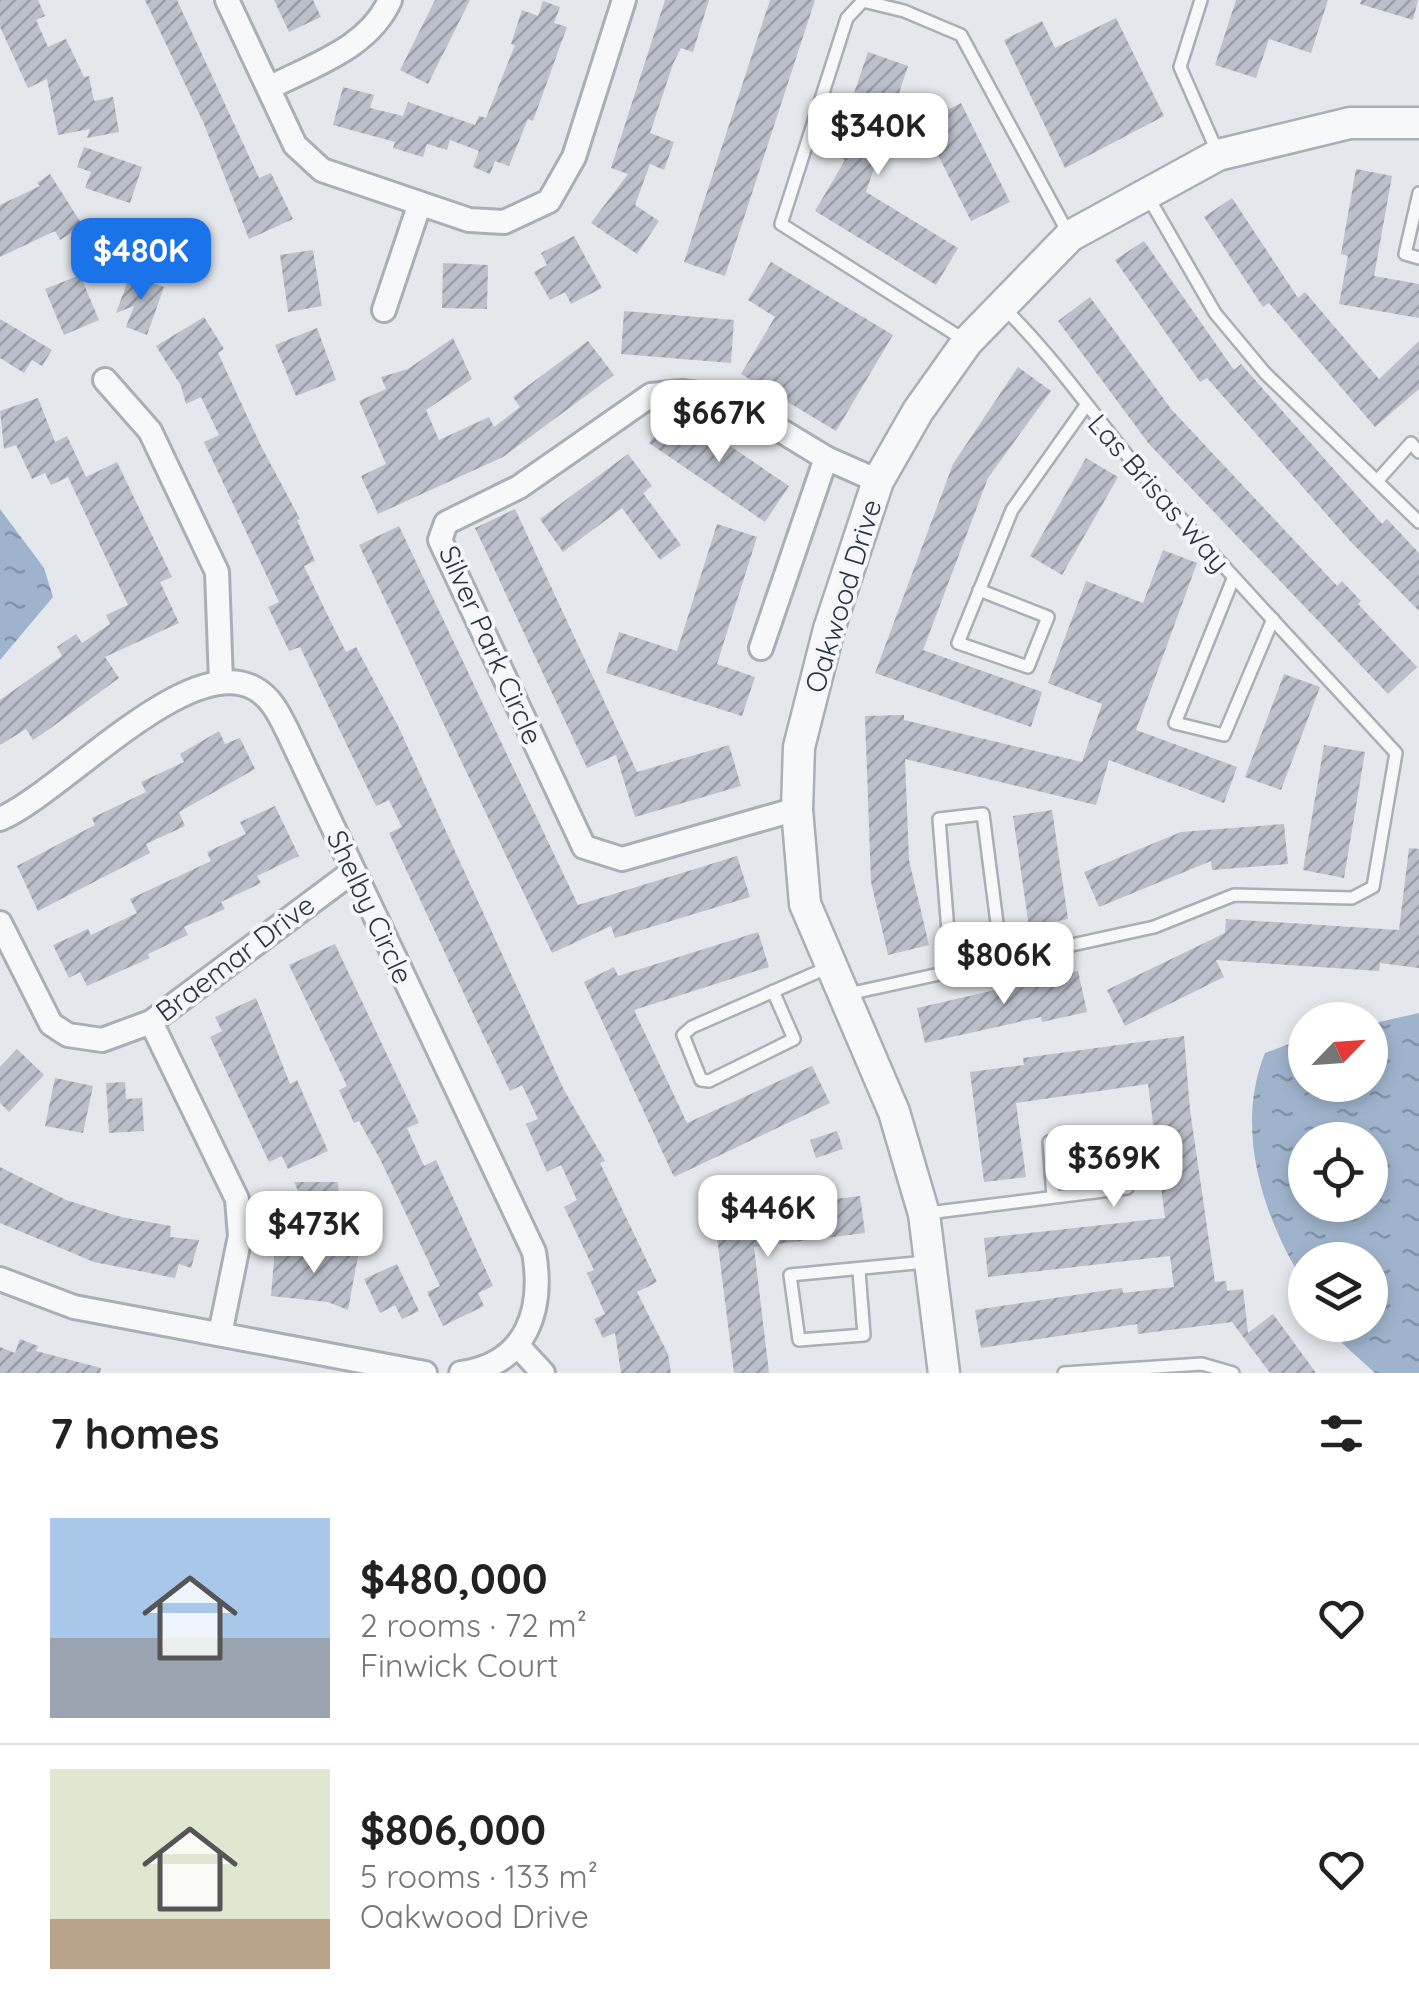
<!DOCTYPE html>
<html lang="en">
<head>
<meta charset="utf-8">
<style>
  body { margin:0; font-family:Quicksand,sans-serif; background:#f2f2f2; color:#222; height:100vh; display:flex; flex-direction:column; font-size:38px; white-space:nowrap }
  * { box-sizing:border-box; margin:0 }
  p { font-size:32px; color:#767676 }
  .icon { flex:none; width:55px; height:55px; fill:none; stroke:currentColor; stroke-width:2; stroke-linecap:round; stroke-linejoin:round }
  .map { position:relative; height:1373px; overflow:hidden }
  .drawer { display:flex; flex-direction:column; background:#fff; flex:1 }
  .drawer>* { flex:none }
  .needle { width:65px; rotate:65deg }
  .fabs { position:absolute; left:1288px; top:1002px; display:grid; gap:20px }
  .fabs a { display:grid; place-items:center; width:100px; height:100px; border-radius:50%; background:#fff; box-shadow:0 5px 15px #0003; font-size:50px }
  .price { position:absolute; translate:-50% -85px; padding:0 22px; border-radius:20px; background:#fff; color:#222; font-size:32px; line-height:65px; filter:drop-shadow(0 2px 5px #0008) }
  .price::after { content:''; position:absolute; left:50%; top:60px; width:30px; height:22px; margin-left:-15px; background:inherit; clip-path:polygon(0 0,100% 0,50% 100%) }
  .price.current { background:#1a73e8; color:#fff }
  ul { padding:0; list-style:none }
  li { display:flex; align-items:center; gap:30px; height:250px; padding:0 50px }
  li+li { border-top:2px solid #e0e0e0 }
  li span { display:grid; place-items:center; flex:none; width:280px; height:200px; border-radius:0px; color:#555 }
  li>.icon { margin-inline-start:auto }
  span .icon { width:120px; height:120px; fill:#fffc; stroke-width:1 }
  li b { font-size:42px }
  h2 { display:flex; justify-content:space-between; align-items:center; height:120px; padding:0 50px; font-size:42px }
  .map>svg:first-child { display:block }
  .water { fill:url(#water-ripples); fill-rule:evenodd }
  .building { fill:url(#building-hatch) }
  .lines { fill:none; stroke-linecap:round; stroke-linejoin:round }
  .service-casing { stroke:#a9aeb7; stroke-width:16 }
  .minor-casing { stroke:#a9aeb7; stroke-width:28 }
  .tertiary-casing { stroke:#a9aeb7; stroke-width:35 }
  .service { stroke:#f7f8fa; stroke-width:11 }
  .minor { stroke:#f7f8fa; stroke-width:22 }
  .tertiary { stroke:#f7f8fa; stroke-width:30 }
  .labels { text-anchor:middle; stroke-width:8; stroke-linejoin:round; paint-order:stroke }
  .street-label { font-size:28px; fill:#2b3445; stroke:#f4f6f9 }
</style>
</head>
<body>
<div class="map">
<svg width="1419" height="1373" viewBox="0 0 1419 1373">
  <defs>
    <pattern id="water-ripples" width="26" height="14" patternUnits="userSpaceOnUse" patternTransform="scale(2.5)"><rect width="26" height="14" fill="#9fb4cc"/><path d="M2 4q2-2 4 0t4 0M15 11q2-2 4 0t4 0" fill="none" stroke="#8293a7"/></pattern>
    <pattern id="building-hatch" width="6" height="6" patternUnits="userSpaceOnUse" patternTransform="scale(2.5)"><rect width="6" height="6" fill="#bbc0ca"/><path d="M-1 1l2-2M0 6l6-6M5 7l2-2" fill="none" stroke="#989da6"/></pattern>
  </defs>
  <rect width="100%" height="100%" fill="#e4e7ec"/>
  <!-- water -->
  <g class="water">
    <path d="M0,509L44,568L53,597L0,660Z"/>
    <path d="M1419,1013V1373H1375L1343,1344L1331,1325H1370V1260H1305V1284C1263,1218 1234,1129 1265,1053L1305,1038V1085H1370V1024ZM1305,1140H1370V1205H1305Z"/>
  </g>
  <!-- building -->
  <g class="building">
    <path d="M0,0H38L45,16L36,20L48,47L66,39L84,77L89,76L94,101L113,97L119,132L87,138L90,129L58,135L47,79L28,88L0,27Z"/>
    <path d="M145,0H177L259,178L271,173L293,219L249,239L204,124Z"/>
    <path d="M274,0H313L321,17L289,32Z"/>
    <path d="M435,0H470L428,84L400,70Z"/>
    <path d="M665,0H709L693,52L681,48L673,64L650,133L674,142L664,170L650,164L635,205L659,221L637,254L591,223L628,174L611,168Z"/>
    <path d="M770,0H815L725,276L684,262Z"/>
    <path d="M1236,0H1328L1311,53L1269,39L1256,78L1215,65Z"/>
    <path d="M1361,0H1418L1413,20L1360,4Z"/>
    <path d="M543,1L560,7L554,23L567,27L533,121L528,119L509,166L495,161L490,174L473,167L479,151L450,140L447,150L427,144L423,157L393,148L395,142L333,125L343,87L374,95L370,108L403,116L408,102L475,125L479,116L486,118L515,45L511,44L522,10L538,16Z"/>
    <path d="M1116,18L1164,116L1065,168L1004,40L1042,21L1055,48Z"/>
    <path d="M868,52L908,66L866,192L958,248L936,285L815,211L845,160L833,155Z"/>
    <path d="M961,103L1010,202L971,221L922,123Z"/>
    <path d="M84,147L142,167L130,203L85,188L91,172L77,167Z"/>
    <path d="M1356,169L1392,176L1374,276L1419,284V318L1339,304L1348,256L1341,254Z"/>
    <path d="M50,174L83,226L60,240L55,231L0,257V205L40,186L37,183Z"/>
    <path d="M1232,198L1298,298L1305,292L1379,379L1419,341V389L1375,427L1269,303L1263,307L1204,217Z"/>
    <path d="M574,236L602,288L571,304L565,292L550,300L534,272L547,265L541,253Z"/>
    <path d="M1144,241L1234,370L1241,364L1382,524L1387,519L1419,553V611L1350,541L1207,378L1200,382L1115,260Z"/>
    <path d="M313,250L322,306L288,312L280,255Z"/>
    <path d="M771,262L893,335L836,431L741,374L775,317L748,300Z"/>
    <path d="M443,263L488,265L487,309L442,308Z"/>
    <path d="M80,275L99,320L64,335L45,289Z"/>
    <path d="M130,275L164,287L147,335L126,327L134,306L116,313Z"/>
    <path d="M1090,297L1171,409L1337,586L1342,581L1361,601L1358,604L1417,667L1388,694L1149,444L1058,321Z"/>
    <path d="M624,311L734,320L731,363L621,354Z"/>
    <path d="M204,317L224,349L218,353L261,446L300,519L297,520L315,561L304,566L327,614L346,652L356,647L398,726L564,1090L605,1161L600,1163L657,1282L637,1292L668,1354L671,1373H621L615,1333L603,1338L594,1319L605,1314L587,1273L594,1270L564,1207L577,1200L561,1165L547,1172L526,1124L538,1119L522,1085L510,1091L478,1024L389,833L402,827L389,800L376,806L300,647L289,651L268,607L279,602L204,442L219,435L201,397L186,404L181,386L156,346Z"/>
    <path d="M0,319L52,350L42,366L32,360L24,373L0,358Z"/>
    <path d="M317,328L336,380L296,396L275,345Z"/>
    <path d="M453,338L472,379L426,410L439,440L489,417L494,427L520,407L513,397L588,341L614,375L503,457L378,514L361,476L386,464L359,401L386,389L381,377L408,369Z"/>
    <path d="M1018,367L1051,391L988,478L923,650L1042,692L1031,727L875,673L953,464Z"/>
    <path d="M38,398L55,442L67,436L86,477L117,462L172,577L160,582L179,623L105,657L119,678L48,730L33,740L26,729L0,745V700L62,656L57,647L76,634L82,643L110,624L106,615L128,605L68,477L51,485L45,473L32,479L16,445L4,449L0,411Z"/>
    <path d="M674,408L789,486L765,522L649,443Z"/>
    <path d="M628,454L652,486L643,493L681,545L660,560L622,508L563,552L540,519Z"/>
    <path d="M1086,458L1118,477L1062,575L1030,556Z"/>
    <path d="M515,509L637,772L729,745L741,786L635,817L616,755L587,768L475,528Z"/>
    <path d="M717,524L757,537L717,664L755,677L742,716L606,673L619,632L677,651Z"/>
    <path d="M399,526L578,905L737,856L750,897L615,938L611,926L552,953L359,545Z"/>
    <path d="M1163,550L1197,563L1136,730L1237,767L1224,803L1109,760L1096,805L905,759L909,860L929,945L888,955L871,882L865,716L904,715V720L1082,762L1102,704L1048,683L1086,581L1143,603Z"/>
    <path d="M1284,674L1320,687L1281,790L1245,777Z"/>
    <path d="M219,731L225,744L240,738L255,769L179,812L185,826L146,844L150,853L38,911L17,866L95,825L92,818L146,792L141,782L184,762L180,754Z"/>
    <path d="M1324,745L1365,752L1344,878L1303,870Z"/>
    <path d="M275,806L299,856L257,876L261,883L221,902L225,909L184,927L188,935L148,954L150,958L87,986L80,972L69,978L53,945L88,929L91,935L137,913L130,899L211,861L207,852L246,834L240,822Z"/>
    <path d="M1052,810L1068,919L1029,927L1013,816Z"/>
    <path d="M1284,824L1288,864L1212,870L1211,861L1099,907L1084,872L1181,832Z"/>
    <path d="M1409,848L1419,849V968L1380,963L1379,971L1216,960L1224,977L1125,1026L1107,990L1225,933L1226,919L1399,930Z"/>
    <path d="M758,932L769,967L634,1010L687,1123L812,1066L830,1103L674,1177L584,982L614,967L618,976Z"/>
    <path d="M335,944L419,1123L407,1128L424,1166L436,1160L493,1286L478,1293L484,1306L443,1326L427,1292L440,1286L380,1159L359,1121L354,1123L339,1090L347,1086L289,965Z"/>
    <path d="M1078,971L1087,1012L1042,1022L1041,1017L925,1043L917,1008Z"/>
    <path d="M256,998L290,1084L297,1080L328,1151L288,1169L282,1156L269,1162L210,1037L222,1031L215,1017Z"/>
    <path d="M1184,1036L1190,1110L1215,1282L1226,1281L1227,1291L1243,1289L1248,1333L1273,1314L1316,1373H1270L1232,1322L1138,1334L1137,1324L981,1348L975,1310L1122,1288L1123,1293L1174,1287L1170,1256L988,1277L984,1238L1165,1218L1148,1084L1016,1103L1026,1177L984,1182L970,1072L1024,1065L1023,1058Z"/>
    <path d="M17,1049L44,1075L9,1112L0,1103V1067Z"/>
    <path d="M55,1078L93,1086L83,1133L45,1126Z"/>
    <path d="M125,1082L126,1099L142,1098L144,1131L109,1133L106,1083Z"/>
    <path d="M837,1131L843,1149L816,1158L810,1140Z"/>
    <path d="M0,1167L66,1200L121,1217L171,1226L170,1237L199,1240L191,1268L179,1264L175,1278L94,1262L0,1223Z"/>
    <path d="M294,1182H338L339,1218H285V1196L300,1195Z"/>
    <path d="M860,1196L865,1233L754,1247L769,1373H734L713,1206L762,1200L763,1208Z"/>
    <path d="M275,1248L358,1256L348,1310L328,1302L271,1296Z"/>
    <path d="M397,1264L419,1311L402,1319L395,1305L380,1313L364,1279Z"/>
    <path d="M20,1339L38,1346L36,1351L101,1368L100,1373H0V1347L15,1353Z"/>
  </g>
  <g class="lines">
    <!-- service casing -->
    <g class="service-casing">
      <g id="service">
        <path d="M1201,0L1180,67L1217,151"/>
        <path d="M1419,193L1405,254L1419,258"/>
        <path d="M1147,195L1215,313L1265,373L1419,522"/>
        <path d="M966,341L781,224L847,18L863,1L904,11L961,35L1068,233"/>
        <path d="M1377,481L1411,443L1419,452"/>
        <path d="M1233,579L1175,723L1224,735L1273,619"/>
        <path d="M979,590L1048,617L1028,667L958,643L1012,510L1085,407"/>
        <path d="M951,968L939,819L983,814L1002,962"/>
        <path d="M773,991L794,1039L709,1081L701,1080L683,1035L692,1027L829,967"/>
        <path d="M848,994L1154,927L1234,895L1352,898L1373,887L1396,753C1314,663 1229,575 1150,483C1100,425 1058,361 1004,308"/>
        <path d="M928,1213L1127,1188L1120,1138L1110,1135L1049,1142L1053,1197"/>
        <path d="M859,1271L864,1335L799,1340L790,1275L926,1262"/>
        <path d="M1064,1373L1202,1364L1233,1373"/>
      </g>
    </g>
    <!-- minor casing -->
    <g class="minor-casing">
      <g id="minor">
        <path d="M227,0L295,145L322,170L469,220L504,222L549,201L574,157L624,0"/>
        <path d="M269,88C313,65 369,48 390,0"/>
        <path d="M384,310L419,206"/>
        <path d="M105,380L150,431L217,572L221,682"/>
        <path d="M761,648L826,458"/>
        <path d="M797,809L622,859L584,847L440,540L446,523L519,487L651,395L682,392L727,398L826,458L878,481"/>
        <path d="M0,819C63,792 187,652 254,688C271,697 279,714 287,730L534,1252C544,1310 527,1364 461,1373"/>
        <path d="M0,923L51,1024L68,1035L102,1040L151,1022L352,872"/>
        <path d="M151,1022L237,1199L240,1236L220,1334"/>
        <path d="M0,1279L74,1307L425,1373"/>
        <path d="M518,1346L543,1373"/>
      </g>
    </g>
    <!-- tertiary casing -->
    <g class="tertiary-casing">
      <path id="tertiary" d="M944,1373L924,1214L894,1112L805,904L797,809L799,747L829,629L878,481L918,411L967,342L1070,236L1218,155L1350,123H1419"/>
    </g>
    <!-- service -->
    <use href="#service" class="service"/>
    <!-- minor -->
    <use href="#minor" class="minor"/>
    <!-- tertiary -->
    <use href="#tertiary" class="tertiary"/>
  </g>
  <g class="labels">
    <!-- street labels -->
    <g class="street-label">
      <text transform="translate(1159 493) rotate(49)" y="10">Las Brisas Way</text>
      <text transform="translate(843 596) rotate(-73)" y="10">Oakwood Drive</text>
      <text transform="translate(491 645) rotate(66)" y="10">Silver Park Circle</text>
      <text transform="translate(370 907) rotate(65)" y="10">Shelby Circle</text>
      <text transform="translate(235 958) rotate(-37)" y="10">Braemar Drive</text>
    </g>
  </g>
</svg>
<div class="fabs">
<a><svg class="needle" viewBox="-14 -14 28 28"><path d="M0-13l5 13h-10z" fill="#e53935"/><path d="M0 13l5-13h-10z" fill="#767676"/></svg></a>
<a><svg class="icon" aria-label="locate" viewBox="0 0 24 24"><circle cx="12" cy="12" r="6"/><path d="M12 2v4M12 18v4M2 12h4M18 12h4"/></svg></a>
<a><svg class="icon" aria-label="layers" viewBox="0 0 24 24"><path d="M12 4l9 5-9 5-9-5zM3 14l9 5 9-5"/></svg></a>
</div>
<b class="price" style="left:878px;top:178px">$340K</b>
<b class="price current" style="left:141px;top:303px">$480K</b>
<b class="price" style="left:719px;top:465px">$667K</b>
<b class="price" style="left:1004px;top:1007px">$806K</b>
<b class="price" style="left:1114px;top:1210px">$369K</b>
<b class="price" style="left:768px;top:1260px">$446K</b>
<b class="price" style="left:314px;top:1276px">$473K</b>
</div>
<section class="drawer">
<h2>7 homes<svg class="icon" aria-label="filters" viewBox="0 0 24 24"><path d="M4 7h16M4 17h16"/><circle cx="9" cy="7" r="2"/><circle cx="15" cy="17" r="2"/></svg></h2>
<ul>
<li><span style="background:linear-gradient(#a9c7e8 60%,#9aa5b1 0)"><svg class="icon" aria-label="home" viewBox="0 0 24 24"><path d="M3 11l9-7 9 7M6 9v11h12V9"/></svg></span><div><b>$480,000</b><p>2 rooms · 72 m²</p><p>Finwick Court</p></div><svg class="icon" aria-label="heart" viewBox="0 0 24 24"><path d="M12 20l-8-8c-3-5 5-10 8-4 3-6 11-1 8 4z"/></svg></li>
<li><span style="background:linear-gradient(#dfe7d0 75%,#b9a48a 0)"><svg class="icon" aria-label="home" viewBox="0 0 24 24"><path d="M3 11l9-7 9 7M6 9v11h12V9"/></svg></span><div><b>$806,000</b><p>5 rooms · 133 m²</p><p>Oakwood Drive</p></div><svg class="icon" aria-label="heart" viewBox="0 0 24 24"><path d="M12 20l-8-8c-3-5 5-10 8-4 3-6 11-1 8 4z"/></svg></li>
</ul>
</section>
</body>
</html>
